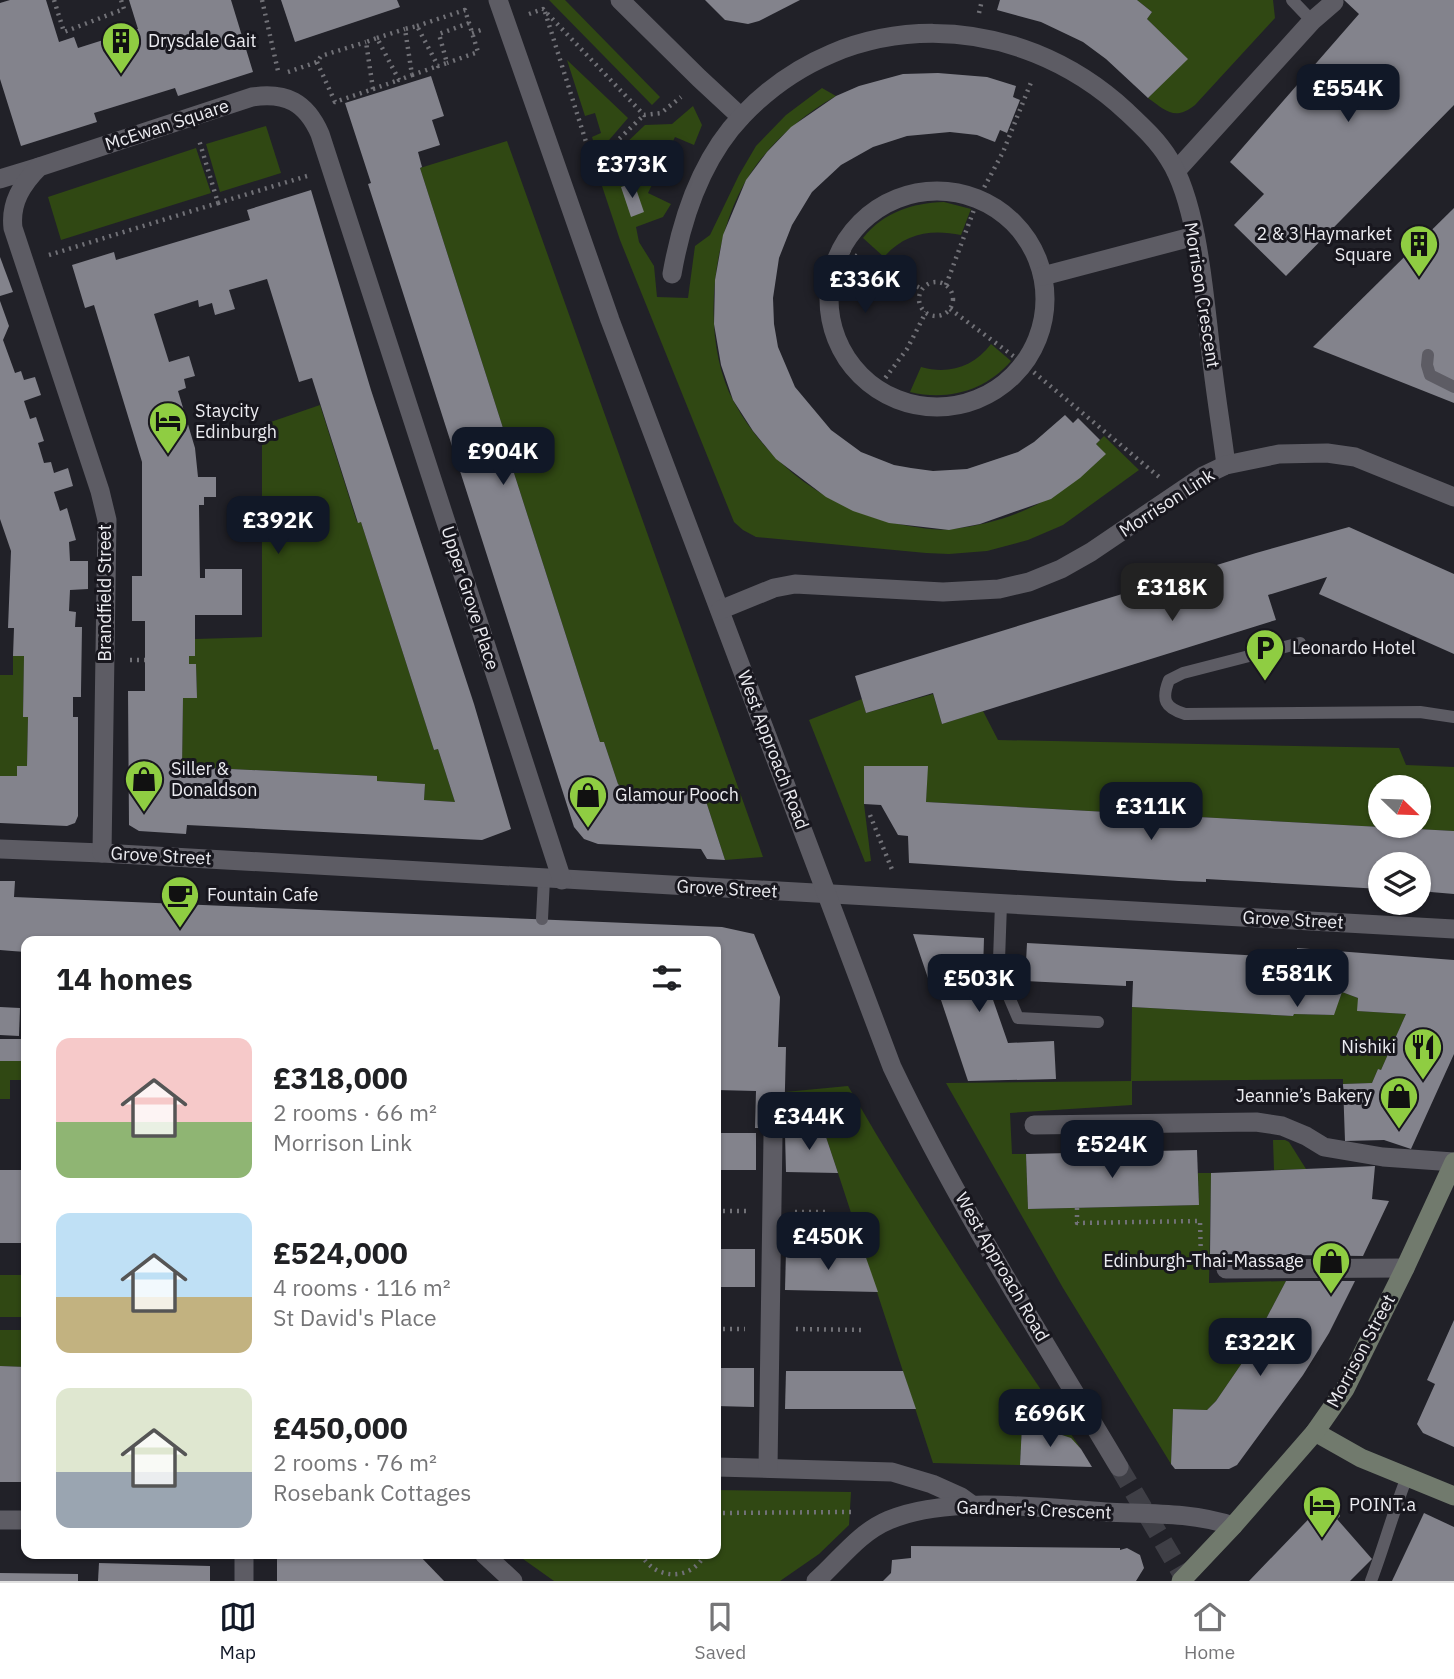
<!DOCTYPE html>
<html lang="en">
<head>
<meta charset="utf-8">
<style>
  body { margin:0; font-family:"IBM Plex Sans",sans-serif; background:#f2f2f2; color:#202124; height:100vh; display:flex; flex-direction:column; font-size:26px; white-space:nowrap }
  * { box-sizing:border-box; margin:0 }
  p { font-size:23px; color:#757577 }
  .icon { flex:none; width:38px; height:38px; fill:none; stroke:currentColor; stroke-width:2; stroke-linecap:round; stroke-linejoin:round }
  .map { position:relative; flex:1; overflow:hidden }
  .details { position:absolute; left:21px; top:936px; width:700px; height:623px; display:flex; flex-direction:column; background:#fff; border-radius:14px; box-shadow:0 2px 5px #0004 }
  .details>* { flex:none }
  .needle { width:46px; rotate:113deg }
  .controls { position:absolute; left:1368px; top:775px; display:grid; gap:14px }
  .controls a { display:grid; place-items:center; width:63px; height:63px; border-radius:50%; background:#fff; box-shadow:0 2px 5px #0004; font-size:35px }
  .price { position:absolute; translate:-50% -60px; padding:0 16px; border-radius:14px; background:#111827; color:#fff; font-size:23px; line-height:46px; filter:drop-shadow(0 2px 4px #0008) }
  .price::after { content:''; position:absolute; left:50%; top:42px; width:21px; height:16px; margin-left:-10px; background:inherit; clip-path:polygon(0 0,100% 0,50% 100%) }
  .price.selected { background:#222; color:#fff }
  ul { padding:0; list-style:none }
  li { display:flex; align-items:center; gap:21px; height:175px; padding:0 35px }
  li span { display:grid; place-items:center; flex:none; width:196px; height:140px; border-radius:14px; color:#555 }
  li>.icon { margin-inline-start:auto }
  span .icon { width:84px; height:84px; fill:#fffc; stroke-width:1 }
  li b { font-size:30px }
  h2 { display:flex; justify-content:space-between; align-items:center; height:84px; padding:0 35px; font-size:30px }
  .tabs { display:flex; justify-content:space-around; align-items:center; height:98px; border-top:2px solid #e0e0e0; background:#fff; font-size:19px; color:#757577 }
  .tabs a { display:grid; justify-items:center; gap:4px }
  .tabs .selected { color:#111827 }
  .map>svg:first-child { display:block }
  .green { fill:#304813; fill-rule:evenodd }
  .building { fill:#83838c; fill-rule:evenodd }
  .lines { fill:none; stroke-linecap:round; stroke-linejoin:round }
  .tertiary-tunnel { stroke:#3f3f46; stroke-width:19; stroke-dasharray:19 10; stroke-linecap:butt }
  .path { stroke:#717177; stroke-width:4.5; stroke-dasharray:2 5; stroke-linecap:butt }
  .service { stroke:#5d5c64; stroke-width:12 }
  .pedestrian { stroke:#5d5c64; stroke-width:19 }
  .minor { stroke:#5d5c64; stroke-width:19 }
  .tertiary { stroke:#5d5c64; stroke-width:19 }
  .secondary { stroke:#717a6d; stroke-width:19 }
  .labels { text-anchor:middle; stroke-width:6; stroke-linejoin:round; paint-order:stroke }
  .poi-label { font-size:18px; fill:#ececf1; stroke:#18171e; text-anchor:start }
  .street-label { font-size:18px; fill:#ececf1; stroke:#18171e }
</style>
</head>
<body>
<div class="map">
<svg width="1454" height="1581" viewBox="0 0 1454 1581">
  <rect width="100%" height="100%" fill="#212128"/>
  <!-- green -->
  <g class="green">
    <path d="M549,0H565L660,97L652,105Z"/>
    <path d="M1137,0H1273L1275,18L1195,105C1175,121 1166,111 1148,98L1187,59L1147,19L1152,12Z"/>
    <path d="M567,60L628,118L597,154L592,137L601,133L595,113L585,116Z"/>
    <path d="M822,88L836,96C805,114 779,135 757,164C712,223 698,336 734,402C770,468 835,514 909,526C923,528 938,531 951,529C1012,523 1063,497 1105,454L1096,444L1104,436L1139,470L1063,525L1028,540L987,551L949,554L926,553L756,537L743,530L734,522L620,240L597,171L645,125L672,124L693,106L702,125L694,145L675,137L648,193L671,204L663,217L636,227L639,242L654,266L657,297L688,298L695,246L710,235L739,175L756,146L786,115Z"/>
    <path d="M266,126L281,173L220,192L206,144Z"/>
    <path d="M507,141L763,857L725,860L703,792L623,789L618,784L604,742H600L514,473L517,472L420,168Z"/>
    <path d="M196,148L211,193L61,240L48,197Z"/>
    <path d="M944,202L971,209L961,235C931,229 905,233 884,257L863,238C884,212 912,203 944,202Z"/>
    <path d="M991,344L1011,361C985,391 948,401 910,392L921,367C948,375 974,367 991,344Z"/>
    <path d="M320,405L357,522H361L434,750L438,749L455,802L424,800L425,784L377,781V776L191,767L190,770H182L183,698H197L196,665L189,664V656L195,655V639L262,637V425Z"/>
    <path d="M13,656H24L23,717H28L27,766H17V776H0V675H13Z"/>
    <path d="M933,694L942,724L983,711L998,740L1399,748L1406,765L1454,767V831L926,802L927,766L864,767V804L871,861L865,862L809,720L862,699L866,713ZM1381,788H1419V826H1381Z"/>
    <path d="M1342,992L1358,998V1011L1406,1014L1381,1070L1378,1069L1372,1083L1343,1084V1079L1132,1081V1105L1010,1113L1012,1154H1026L1028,1209L1199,1205L1198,1173H1211L1209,1283L1286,1281L1266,1319L1270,1322L1216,1401L1207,1410L1173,1409L1171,1464L1063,1288L946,1083L1131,1081L1132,1007L1293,1016L1294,1014L1333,1015Z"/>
    <path d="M0,1061H26V1080H10V1099H0Z"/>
    <path d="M848,1086C920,1211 1000,1330 1081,1449C1066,1432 1045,1428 1022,1425L1020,1465L933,1463L838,1173L825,1134H822V1113H784L785,1092Z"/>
    <path d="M1273,1140H1285L1289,1142L1306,1169L1274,1170Z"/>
    <rect x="0" y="1275" width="26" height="42"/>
    <path d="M0,1330H26V1367L0,1366Z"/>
    <path d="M716,1490L851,1492L849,1525L819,1554L780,1581H554L516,1554H716Z"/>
  </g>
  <!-- building -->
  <g class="building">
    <path d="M10,0H46L59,42L74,37L78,48L138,29L129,0H231L253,72L178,96L175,88L94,113L97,122L21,146L0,79V3Z"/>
    <path d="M281,0H397L400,7L295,42Z"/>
    <path d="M705,0H800L759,21L748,24L725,20Z"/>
    <path d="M1000,0H1137L1152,12L1147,19L1188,59L1148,98L1106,59L1083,42L1041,22L997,10Z"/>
    <path d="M1344,0H1454V105L1286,276L1234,225L1264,194L1230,162L1359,14Z"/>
    <path d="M938,73L987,77L1016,86L1013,97L1020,100L1007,133L1000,130L995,142L977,135L950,132L907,136L873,147L841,165L812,192L792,225L779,258L773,298L774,324L778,347L795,387L831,430L861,452L894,465L911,468L933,471L967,469L1018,452L1034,442L1065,415L1073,423L1078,418L1100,440L1096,444L1106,454L1080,478L1051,499L980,524L949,530L889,523L853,511L826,497L776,459L753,431L733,400L721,365L714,324L715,280L723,235L746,180L767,152L791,127L836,96L859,86L903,74Z"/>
    <path d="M431,76L444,116L432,120L440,145L418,152L422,167L420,168L517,472L514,473L600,742H604L618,784L623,789L703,792L725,860L707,859L701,849L598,844L584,839L574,827L387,243L368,184L371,183L345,103Z"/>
    <path d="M634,183L644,212L631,217L621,187Z"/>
    <path d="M311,190L371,390L474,704L511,829L482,840L187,825L186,834L139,831L129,825L128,691H145V621H132V576H142V462L94,305L85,308L72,265L114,252L116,260L250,220L247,210ZM267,279L299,382L312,378L358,523L361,522L434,750L438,749L455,802L424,800L425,784L377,781V776L190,767V770H182L183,698H197L196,664H189V656H195V615H242V569H205V578H200L199,505H204V497H216V477H198L195,448L178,391L186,388L184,379L195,376L189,356L169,362L154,314L198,300L199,307L212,303L215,315L235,309L229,290Z"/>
    <path d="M1454,208V403L1313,347Z"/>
    <path d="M0,257L13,292L0,296Z"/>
    <path d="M0,301L9,326L3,340L15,373L21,371L24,380L35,377L41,395L24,401L30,419L36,417L44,441L38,443L44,463L51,462L54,473L68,468L73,486L54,492L60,511L67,508L76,540L69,542L70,561H88V589L70,590L69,611L76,612L75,627H82L81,691V697H73V717H78V816L75,823L67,826L0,823V776H17V766H27L28,717H23L24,656H13L14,628H8L11,551L0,519Z"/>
    <path d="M1349,527L1454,574V654L1319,594L1327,577L1268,595L1276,620L942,724L933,693L866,713L855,676L1256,553Z"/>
    <path d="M864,766H928L926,802L1454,831V894L1419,891V864H1381V889L1206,879V882L1179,881L909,863L908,836L898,835L881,805L864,804Z"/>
    <path d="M0,881H15L14,897L722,927L754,934L780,997L778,1047H786L784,1128H755L756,1091L716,1090V1014H718L719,994H716V942H26V952L12,951L0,950Z"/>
    <path d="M913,934L984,938L983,971L1008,1043L1054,1041L1056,1079L968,1081L937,988H935L934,983L930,984Z"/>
    <path d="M1027,943L1297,958V948L1454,960V1054L1411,1149L1384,1140L1345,1141L1343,1084L1372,1083L1378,1069L1381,1070L1406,1014L1357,1011L1358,998L1342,992L1334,1015L1294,1014L1293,1016L1132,1007L1133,981H1126V986L1025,981Z"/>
    <path d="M0,1007L20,1008L19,1036L0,1035Z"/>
    <rect x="0" y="1039" width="26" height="22"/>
    <path d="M804,1124H821L822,1134H825L838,1173L786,1172L785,1134H804Z"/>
    <rect x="716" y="1133" width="40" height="37"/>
    <path d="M1197,1150L1199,1205L1028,1209L1026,1154Z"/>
    <path d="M1375,1166L1372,1199L1389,1201L1363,1256L1210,1254L1211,1173Z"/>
    <rect x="0" y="1170" width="26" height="73"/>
    <rect x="716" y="1249" width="39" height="38"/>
    <path d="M786,1251L864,1252L878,1292L785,1290Z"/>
    <path d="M1286,1281H1355L1329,1333L1303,1375L1237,1465L1229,1469H1175L1171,1464L1173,1409L1207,1410L1216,1401L1270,1322L1266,1319Z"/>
    <path d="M1454,1320V1447L1423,1433L1417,1424L1435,1384L1427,1380Z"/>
    <path d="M0,1366L26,1367V1482H0Z"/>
    <path d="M716,1368H754V1407L716,1406Z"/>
    <path d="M786,1371H903L916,1409H785Z"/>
    <path d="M1022,1425L1038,1427L1071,1438L1081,1449L1092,1467L1020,1465Z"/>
    <path d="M1327,1500H1334L1339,1504L1340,1516L1337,1519L1372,1559L1350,1581H1249Z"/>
    <path d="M1424,1513L1454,1527V1581H1392Z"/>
    <path d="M911,1546L1120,1548V1550L1127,1548L1140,1555L1144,1568L1136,1581H883L891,1573L892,1560L911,1558Z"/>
    <path d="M277,1554H418L444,1581H277Z"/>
    <path d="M99,1563L210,1566V1581H98Z"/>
    <path d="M0,1573L78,1574V1581H0Z"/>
  </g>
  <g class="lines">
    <!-- tertiary-tunnel -->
    <path class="tertiary-tunnel" d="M1119,1467L1186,1581"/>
    <!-- path -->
    <g class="path">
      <path d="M54,0L64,32L124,9L121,0"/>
      <path d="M262,0L278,71"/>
      <path d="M545,12L593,164L644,115"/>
      <path d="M979,13L982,0"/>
      <path d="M529,14L543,9L644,115L661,113L681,97"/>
      <path d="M417,26L465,10L478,52L447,63"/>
      <path d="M472,33L484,29"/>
      <path d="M377,38L405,29"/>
      <path d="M317,62L335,102L373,89L366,42L377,38L399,80L412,75L405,29L417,26L438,66L447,63L439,34L469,23"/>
      <path d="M288,72L317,62L321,56L366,42"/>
      <path d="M412,75L438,66"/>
      <path d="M373,89L399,80"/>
      <path d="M218,203L307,176"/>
      <path d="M842,249L922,289"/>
      <path d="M49,255L218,203L199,140"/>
      <circle cx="936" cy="299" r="17"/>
      <path d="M946,285L978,199L1003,152L1032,80"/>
      <path d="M950,309L1024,364L1159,477"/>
      <path d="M877,389L907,349L926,312"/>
      <path d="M130,660H145"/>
      <path d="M870,815L893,872"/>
      <path d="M1077,1208V1223L1200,1221L1201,1261"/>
      <path d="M716,1211H748"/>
      <path d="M795,1212H829"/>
      <path d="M716,1329H745"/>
      <path d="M796,1329L865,1330"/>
      <path d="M716,1513L851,1512"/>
      <path d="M641,1554C655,1581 692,1581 705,1554"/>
    </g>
    <!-- service -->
    <g class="service">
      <path d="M1292,0L1312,21"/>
      <path d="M1428,355L1427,365L1430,375L1454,387"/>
      <path d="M1300,643L1183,673L1169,680C1161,700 1165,708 1185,714L1420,712L1454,717"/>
      <path d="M1001,904L999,960L1006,990L1018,1018L1098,1022"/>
      <path d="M542,919L544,879"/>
      <path d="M1371,1581C1384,1547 1393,1512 1407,1477"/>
    </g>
    <!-- pedestrian -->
    <path class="pedestrian" d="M0,179L39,167"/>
    <!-- minor -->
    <g class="minor">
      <path d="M620,0L699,78L741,117"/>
      <path d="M1176,171L1312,21L1334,2"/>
      <circle cx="937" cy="299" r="108"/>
      <path d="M672,274C682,217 701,159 742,116C848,4 1017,9 1127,112C1143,127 1158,141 1169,159C1197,202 1204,293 1210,344C1214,385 1221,425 1226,465"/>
      <path d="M1043,276L1195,236"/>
      <path d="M0,849L102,853L1454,929"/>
      <path d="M102,853L107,520L100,491L13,228C10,203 22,184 39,167L252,97C286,92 306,102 320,134L562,880"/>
      <path d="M1034,1125L1256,1122L1282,1126L1306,1136L1324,1147L1383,1157L1454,1162"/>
      <path d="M1226,1269L1405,1268"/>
      <path d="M716,1467L892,1472L932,1484L961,1497L972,1505"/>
      <path d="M768,1468L773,1136"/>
      <path d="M0,1520H26"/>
      <path d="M484,1554L513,1581"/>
      <path d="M244,1581V1554"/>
      <path d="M816,1581C840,1560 858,1533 889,1520C949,1495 1042,1508 1106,1512C1148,1514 1193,1512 1233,1526"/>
    </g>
    <!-- tertiary -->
    <g class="tertiary">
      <path d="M498,0L610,320L892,1067C958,1205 1041,1336 1119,1467"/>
      <path d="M720,610L774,588L795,584L943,592L999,589L1029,582L1061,569L1091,552L1203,476L1226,465L1279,454L1327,453L1355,457L1454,497"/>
    </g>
    <!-- secondary -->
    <g class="secondary">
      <path d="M1315,1432L1361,1458L1454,1496"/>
      <path d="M1181,1581L1233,1526L1315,1432L1345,1389L1405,1268L1454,1162"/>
    </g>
  </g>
  <!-- icons -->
  <defs>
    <g id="building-pin" transform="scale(2.0125)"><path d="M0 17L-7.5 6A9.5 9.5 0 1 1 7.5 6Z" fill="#8fcd42" stroke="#18171e"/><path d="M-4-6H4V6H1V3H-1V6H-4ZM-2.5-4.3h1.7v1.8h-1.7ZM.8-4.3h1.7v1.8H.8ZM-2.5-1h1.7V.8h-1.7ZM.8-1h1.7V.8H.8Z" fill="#111"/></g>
    <g id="hotel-pin" transform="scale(2.0125)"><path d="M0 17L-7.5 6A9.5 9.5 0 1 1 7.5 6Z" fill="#8fcd42" stroke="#18171e"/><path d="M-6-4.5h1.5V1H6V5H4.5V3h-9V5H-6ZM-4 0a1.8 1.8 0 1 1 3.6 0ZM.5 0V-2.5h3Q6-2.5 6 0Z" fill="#111"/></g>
    <g id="parking-pin" transform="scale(2.0125)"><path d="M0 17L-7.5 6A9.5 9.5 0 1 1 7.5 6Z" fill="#8fcd42" stroke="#18171e"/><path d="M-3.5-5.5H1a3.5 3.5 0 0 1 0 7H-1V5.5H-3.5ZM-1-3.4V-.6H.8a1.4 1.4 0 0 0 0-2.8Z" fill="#111"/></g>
    <g id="shop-pin" transform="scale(2.0125)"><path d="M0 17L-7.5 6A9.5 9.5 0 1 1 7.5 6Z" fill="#8fcd42" stroke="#18171e"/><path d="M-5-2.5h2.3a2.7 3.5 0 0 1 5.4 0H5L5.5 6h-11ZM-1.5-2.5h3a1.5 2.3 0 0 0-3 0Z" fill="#111"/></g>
    <g id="cafe-pin" transform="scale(2.0125)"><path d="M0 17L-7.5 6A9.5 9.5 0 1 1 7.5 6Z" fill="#8fcd42" stroke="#18171e"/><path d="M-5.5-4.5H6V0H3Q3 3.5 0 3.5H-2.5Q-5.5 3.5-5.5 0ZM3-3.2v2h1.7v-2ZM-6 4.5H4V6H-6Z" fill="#111"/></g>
    <g id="restaurant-pin" transform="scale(2.0125)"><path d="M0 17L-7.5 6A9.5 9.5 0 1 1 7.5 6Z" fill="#8fcd42" stroke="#18171e"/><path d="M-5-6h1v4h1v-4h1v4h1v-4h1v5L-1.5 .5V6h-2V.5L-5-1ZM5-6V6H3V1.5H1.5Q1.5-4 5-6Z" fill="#111"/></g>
  </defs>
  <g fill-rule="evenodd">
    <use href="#building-pin" x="121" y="41"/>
    <use href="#building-pin" x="1419" y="244"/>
    <use href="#hotel-pin" x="168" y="421"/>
    <use href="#parking-pin" x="1265" y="648"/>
    <use href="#shop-pin" x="144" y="779"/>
    <use href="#shop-pin" x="588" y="795"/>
    <use href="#cafe-pin" x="180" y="895"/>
    <use href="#restaurant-pin" x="1423" y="1047"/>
    <use href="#shop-pin" x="1399" y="1096"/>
    <use href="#shop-pin" x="1331" y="1261"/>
    <use href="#hotel-pin" x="1322" y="1505"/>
  </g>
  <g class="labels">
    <!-- poi labels -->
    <g class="poi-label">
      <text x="148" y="47">Drysdale Gait</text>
      <text x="1392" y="240" text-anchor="end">2 &amp; 3 Haymarket<tspan x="1392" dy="21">Square</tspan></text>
      <text x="195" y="417">Staycity<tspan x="195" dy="21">Edinburgh</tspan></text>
      <text x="1292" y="654">Leonardo Hotel</text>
      <text x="171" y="775">Siller &amp;<tspan x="171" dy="21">Donaldson</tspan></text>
      <text x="615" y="801">Glamour Pooch</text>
      <text x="207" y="901">Fountain Cafe</text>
      <text x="1396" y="1053" text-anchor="end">Nishiki</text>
      <text x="1372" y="1102" text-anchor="end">Jeannie’s Bakery</text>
      <text x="1304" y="1267" text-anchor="end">Edinburgh-Thai-Massage</text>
      <text x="1349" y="1511">POINT.a</text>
    </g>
    <!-- street labels -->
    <g class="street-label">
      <text transform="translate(167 125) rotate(-18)" y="6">McEwan Square</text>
      <text transform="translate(1202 295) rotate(81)" y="6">Morrison Crescent</text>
      <text transform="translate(1167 503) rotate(-33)" y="6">Morrison Link</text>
      <text transform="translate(105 593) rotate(-90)" y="6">Brandfield Street</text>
      <text transform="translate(470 598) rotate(72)" y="6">Upper Grove Place</text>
      <text transform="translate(773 750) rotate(69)" y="6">West Approach Road</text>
      <text transform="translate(161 856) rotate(3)" y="6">Grove Street</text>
      <text transform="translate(727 889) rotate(3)" y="6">Grove Street</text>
      <text transform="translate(1293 920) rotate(3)" y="6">Grove Street</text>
      <text transform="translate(1002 1267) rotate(60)" y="6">West Approach Road</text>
      <text transform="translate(1361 1351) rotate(-62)" y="6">Morrison Street</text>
      <text transform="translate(1034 1510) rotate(2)" y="6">Gardner's Crescent</text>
    </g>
  </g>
</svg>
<div class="controls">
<a><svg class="needle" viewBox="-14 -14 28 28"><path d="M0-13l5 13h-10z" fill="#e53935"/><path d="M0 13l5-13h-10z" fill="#757577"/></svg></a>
<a><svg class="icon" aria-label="layers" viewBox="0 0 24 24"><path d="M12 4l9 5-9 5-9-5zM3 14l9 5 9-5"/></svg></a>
</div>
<b class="price" style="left:1348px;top:124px">£554K</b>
<b class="price" style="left:632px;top:200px">£373K</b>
<b class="price" style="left:865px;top:315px">£336K</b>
<b class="price" style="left:503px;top:487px">£904K</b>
<b class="price" style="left:278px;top:556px">£392K</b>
<b class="price selected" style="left:1172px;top:623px">£318K</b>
<b class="price" style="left:1151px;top:842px">£311K</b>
<b class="price" style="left:1297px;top:1009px">£581K</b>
<b class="price" style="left:979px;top:1014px">£503K</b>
<b class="price" style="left:809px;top:1152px">£344K</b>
<b class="price" style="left:1112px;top:1180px">£524K</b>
<b class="price" style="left:828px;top:1272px">£450K</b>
<b class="price" style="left:1260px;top:1378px">£322K</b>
<b class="price" style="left:1050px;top:1449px">£696K</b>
<section class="details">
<h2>14 homes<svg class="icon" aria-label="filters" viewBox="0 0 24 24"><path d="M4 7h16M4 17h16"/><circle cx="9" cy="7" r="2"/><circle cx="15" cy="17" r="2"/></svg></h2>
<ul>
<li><span style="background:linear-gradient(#f6c9c9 60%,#8fb573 0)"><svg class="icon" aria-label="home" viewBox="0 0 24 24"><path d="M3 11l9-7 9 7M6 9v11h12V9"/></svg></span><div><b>£318,000</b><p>2 rooms · 66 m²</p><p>Morrison Link</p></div></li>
<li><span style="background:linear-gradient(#bfe0f5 60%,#c2b280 0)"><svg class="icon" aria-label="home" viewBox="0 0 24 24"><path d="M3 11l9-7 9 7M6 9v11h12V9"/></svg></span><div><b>£524,000</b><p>4 rooms · 116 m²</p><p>St David's Place</p></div></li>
<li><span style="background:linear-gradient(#dfe7d0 60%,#9aa5b1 0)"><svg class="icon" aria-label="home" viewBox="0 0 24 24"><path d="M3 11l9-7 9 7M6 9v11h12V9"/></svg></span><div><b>£450,000</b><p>2 rooms · 76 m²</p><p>Rosebank Cottages</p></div></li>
</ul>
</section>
</div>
<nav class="tabs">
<a class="selected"><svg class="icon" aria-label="map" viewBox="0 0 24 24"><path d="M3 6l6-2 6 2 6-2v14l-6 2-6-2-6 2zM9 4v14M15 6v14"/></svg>Map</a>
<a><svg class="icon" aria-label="saved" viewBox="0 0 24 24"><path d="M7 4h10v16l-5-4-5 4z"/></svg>Saved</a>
<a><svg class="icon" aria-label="home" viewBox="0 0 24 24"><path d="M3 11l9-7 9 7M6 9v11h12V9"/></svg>Home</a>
</nav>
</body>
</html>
